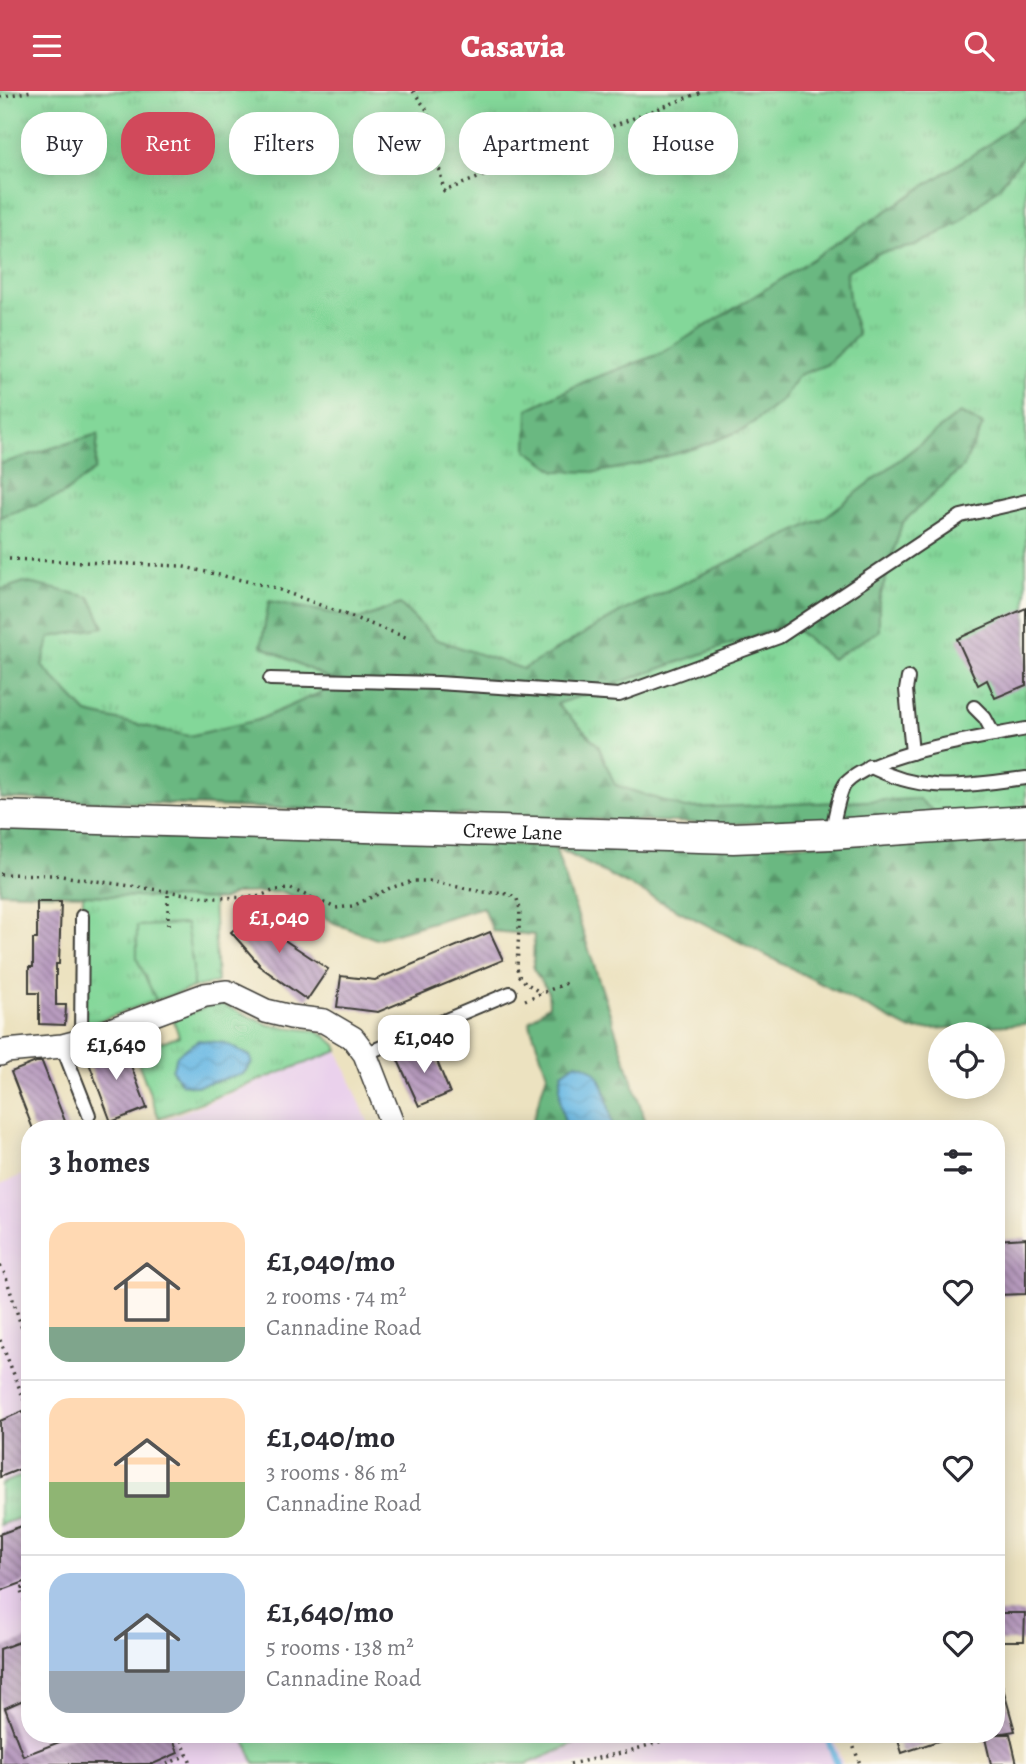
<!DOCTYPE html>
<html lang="en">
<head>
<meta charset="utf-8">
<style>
  body { margin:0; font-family:Alegreya,serif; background:#f7f7f7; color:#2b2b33; height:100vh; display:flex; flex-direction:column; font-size:26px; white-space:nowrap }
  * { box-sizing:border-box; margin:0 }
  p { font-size:23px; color:#7c7c81 }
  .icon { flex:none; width:38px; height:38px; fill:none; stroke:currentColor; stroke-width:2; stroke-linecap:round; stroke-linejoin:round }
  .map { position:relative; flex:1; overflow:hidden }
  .panel { position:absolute; left:21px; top:1029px; width:984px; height:623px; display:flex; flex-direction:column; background:#fff; border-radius:28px; box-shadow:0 4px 18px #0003 }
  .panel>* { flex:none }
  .banner { position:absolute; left:21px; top:21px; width:985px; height:63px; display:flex; gap:14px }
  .controls { position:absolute; left:928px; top:931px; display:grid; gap:14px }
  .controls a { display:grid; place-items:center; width:77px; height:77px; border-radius:50%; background:#fff; box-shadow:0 4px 18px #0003; font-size:35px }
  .price { position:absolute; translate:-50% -60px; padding:0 16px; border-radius:14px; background:#fff; color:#222; font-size:23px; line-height:46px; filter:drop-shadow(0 2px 4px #0008) }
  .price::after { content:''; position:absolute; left:50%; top:42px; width:21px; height:16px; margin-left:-10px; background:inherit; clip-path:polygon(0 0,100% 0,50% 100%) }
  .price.on { background:#d1495b; color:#fff }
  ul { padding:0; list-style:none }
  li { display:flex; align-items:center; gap:21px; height:175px; padding:0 28px }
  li+li { border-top:2px solid #e1e1e2 }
  li span { display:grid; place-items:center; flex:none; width:196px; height:140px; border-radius:21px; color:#555 }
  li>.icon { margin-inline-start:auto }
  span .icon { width:84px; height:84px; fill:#fffc; stroke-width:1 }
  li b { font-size:30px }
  h2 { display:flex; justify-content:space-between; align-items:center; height:84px; padding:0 28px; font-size:30px }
  .chip { padding:0 24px; border-radius:28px; background:#fff; box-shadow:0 4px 18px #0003; font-size:24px; line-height:63px }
  .chip.on { background:#d1495b; color:#fff }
  header { display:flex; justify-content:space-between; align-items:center; height:91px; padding:0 28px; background:#d1495b; color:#fff; font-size:32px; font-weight:800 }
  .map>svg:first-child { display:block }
  .built { fill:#ead1ec }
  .grass { fill:url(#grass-tufts); stroke:#507a5a; stroke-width:2 }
  .forest { fill:url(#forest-firs); stroke:#436a4e; stroke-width:2 }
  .park { fill:#83d799; stroke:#507a5a; stroke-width:2 }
  .water { fill:url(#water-waves); stroke:#436a80; stroke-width:2 }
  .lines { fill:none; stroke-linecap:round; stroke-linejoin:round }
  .stream { stroke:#6ab9e4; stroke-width:6 }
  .building { fill:url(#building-back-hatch) }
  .service-casing { stroke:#3b3a35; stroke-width:16 }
  .minor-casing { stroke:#3b3a35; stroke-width:26 }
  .tertiary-casing { stroke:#3b3a35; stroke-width:33 }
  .path { stroke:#3b3a35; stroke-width:3.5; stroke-dasharray:2 5; stroke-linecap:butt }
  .service { stroke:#fff; stroke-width:12 }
  .minor { stroke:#fff; stroke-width:23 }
  .tertiary { stroke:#fff; stroke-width:30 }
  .labels { text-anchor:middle; stroke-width:7; stroke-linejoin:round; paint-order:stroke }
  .street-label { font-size:21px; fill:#1c1c1c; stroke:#fbf7ec }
</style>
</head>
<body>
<header><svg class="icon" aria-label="menu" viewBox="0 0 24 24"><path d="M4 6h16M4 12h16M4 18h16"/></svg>Casavia<svg class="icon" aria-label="search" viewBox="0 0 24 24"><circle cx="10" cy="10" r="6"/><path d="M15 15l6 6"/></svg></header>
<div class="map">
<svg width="1026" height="1673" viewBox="0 0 1026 1673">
  <defs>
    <pattern id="grass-tufts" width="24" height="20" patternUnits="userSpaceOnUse" patternTransform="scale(1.75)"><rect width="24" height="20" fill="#83d799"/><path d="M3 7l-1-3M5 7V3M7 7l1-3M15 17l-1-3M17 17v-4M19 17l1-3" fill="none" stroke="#71b883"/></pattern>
    <pattern id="forest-firs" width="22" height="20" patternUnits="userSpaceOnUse" patternTransform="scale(1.75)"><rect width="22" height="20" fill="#6ab881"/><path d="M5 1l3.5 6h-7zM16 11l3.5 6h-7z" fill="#569569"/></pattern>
    <pattern id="water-waves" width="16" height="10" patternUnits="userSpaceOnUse" patternTransform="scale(1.75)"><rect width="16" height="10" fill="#6ab9e4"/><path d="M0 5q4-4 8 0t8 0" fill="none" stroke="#5b9ec3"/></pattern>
    <pattern id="building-back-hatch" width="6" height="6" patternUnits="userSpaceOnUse" patternTransform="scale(1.75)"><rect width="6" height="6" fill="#b89bbf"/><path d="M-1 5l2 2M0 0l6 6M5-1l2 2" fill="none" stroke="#957e9a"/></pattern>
  </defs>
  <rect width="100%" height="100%" fill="#fbf7ec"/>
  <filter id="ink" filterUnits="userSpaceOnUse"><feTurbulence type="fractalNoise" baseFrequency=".0143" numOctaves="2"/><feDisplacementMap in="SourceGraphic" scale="14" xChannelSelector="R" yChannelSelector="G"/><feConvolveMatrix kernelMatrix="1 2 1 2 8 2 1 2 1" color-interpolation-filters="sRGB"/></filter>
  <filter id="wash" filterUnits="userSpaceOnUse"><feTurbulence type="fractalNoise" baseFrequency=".00686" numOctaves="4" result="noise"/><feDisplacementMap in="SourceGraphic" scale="28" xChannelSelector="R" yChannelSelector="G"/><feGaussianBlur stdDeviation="1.57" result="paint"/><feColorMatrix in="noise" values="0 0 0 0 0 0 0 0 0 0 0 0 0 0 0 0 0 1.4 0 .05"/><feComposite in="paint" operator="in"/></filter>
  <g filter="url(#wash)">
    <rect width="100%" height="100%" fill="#ece2c0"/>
    <!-- built -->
    <g class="built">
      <path d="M338,960L371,1038H140Z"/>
      <path d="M30,1081V1643H832L843,1673H0V1093Z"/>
    </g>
    <!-- grass -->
    <g class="grass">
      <path d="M0,0H1026V719L918,725L432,724L0,707Z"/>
      <path d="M83,803L213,807L217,891L177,901L80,937Z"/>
      <path d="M221,913L269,934L316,940L326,945L336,954L338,960L159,1027L134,960L179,945L173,928L209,915Z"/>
      <path d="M30,1382V1423L0,1434V1393Z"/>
    </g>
    <!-- forest -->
    <g class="forest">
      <path d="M1026,24V61L999,96L959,132L916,155L879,162L846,180L850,216L858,244L826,274L799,284L781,310L745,338L696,357L635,374L598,381L556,380L527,359L528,318L586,290L660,263L777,191L989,53Z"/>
      <path d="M960,322L983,334L963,376L902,432L879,510V540L832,568L789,533L557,613L598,654L615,694L685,717L919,708L938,724L731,733L0,707V499L24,491L90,506L104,536L50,546L42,575L87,622L189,645L258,629L340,593L261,555L269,510L361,528L400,513L435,548L523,578L623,520L824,427Z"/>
      <path d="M98,343L95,379L62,404L0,426V373Z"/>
      <path d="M0,725L554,756L1026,751V933L911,939L555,756L648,1038H530L547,983L529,930L549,914L548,900L533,878L534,844L493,840L483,816L376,848L334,832L284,801L237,802L222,809L0,801Z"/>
    </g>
    <!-- park -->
    <g class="park">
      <path d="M186,833L193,876V897L156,909L137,868V835Z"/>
      <path d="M242,1643H599L527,1673H255Z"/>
    </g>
    <!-- water -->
    <g class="water">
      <path d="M198,949L225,952L250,965L252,972L243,983L196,995L182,993L172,979L177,964Z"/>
      <path d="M576,972C606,976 607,1010 612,1034L610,1038H567C561,1019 557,1002 562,982Z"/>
    </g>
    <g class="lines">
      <!-- stream -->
      <path class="stream" d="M826,1643L837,1673"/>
    </g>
    <g id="blocks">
      <!-- building -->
      <g class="building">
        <path d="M1026,517V594L995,607L987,589L978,594L957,548Z"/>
        <path d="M37,811H61L59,873H56V914H66L65,934L39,933V902H29V876H33V848H37Z"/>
        <path d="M257,818L286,850L328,878L307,909L258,874L259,873L231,841Z"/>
        <path d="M490,841L503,869L378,921L337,916L341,885L375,889Z"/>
        <path d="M122,951L147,1017L111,1031L86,964Z"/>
        <path d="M430,953L450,1002L419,1015L397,967Z"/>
        <path d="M36,971H42L68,1038H33L11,981Z"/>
        <path d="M1026,1147V1203L996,1204V1149Z"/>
        <path d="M23,1320L30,1336V1374L0,1386V1330Z"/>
        <path d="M30,1432V1489L0,1500V1443Z"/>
        <path d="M997,1522H1025L1024,1550H996Z"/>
        <path d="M30,1547V1606L5,1617L23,1665L80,1643H171L178,1662L153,1673H0V1558Z"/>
        <path d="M996,1590H1001L1015,1640L996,1643Z"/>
        <path d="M896,1643H950V1646L902,1662Z"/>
        <path d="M984,1643H1010L1017,1673H991Z"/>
      </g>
    </g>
  </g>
  <g filter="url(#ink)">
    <use href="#blocks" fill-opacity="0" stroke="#3b3a35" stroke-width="2"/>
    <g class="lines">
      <!-- service casing -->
      <g class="service-casing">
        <g id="service">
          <path d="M908,587L906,599L912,662"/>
          <path d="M270,588L438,592L619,604L779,546L961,425L1026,410"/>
          <path d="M974,616L985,627L994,644"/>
          <path d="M869,675C925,704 966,694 1026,687"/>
          <path d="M831,743C834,731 839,699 846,692C877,661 982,647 1026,638"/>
          <path d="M81,950L82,825"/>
          <path d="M62,955L89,1024"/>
          <path d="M365,963L510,902"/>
        </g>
      </g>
      <!-- minor casing -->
      <g class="minor-casing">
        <path id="minor" d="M0,963L6,960L62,955L81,950L205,904L227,901L266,920L291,926L324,930L353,947L365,963L391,1030"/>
      </g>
      <!-- tertiary casing -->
      <g class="tertiary-casing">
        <g id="tertiary">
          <path id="s1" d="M0,725L733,747L831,743L1026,730"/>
        </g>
      </g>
      <!-- path -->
      <g class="path">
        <path d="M413,0L427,19L444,100L704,0"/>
        <path d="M0,6L32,0"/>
        <path d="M9,468L180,475L272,496L408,547"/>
        <path d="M0,783L55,784L213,807L257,806L275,799L291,798L336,817L353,815L390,797L413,790H429L482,801L509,803L517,808L520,818L517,877L519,885L526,892L541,902"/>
        <path d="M168,834V802"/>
        <path d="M525,909L567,892"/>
        <path d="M0,1175L5,1183L30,1263"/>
        <path d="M0,1249L30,1323"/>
        <path d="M30,1495L20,1498L30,1524"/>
        <path d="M179,1643L191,1673"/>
        <path d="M849,1643L860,1673"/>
        <path d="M167,1673L187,1664"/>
        <path d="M570,1673L626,1661L685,1643"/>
      </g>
      <!-- service -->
      <use href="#service" class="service"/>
      <!-- minor -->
      <use href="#minor" class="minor"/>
      <!-- tertiary -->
      <use href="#tertiary" class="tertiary"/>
    </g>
  </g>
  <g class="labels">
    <!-- street labels -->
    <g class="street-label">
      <text dy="7" stroke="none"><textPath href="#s1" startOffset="513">Crewe Lane</textPath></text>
    </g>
  </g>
</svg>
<div class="controls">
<a><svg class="icon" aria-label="locate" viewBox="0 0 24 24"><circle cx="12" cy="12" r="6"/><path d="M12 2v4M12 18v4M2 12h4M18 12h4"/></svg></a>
</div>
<b class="price on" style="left:279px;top:864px">£1,040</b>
<b class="price" style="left:424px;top:984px">£1,040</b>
<b class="price" style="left:116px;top:991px">£1,640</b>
<div class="banner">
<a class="chip">Buy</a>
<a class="chip on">Rent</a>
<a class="chip">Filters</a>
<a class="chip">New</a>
<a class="chip">Apartment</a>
<a class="chip">House</a>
</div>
<section class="panel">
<h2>3 homes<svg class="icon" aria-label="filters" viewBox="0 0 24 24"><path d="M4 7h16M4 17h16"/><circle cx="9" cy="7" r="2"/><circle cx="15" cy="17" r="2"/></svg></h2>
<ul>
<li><span style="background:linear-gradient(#ffd9b3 75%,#7fa58c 0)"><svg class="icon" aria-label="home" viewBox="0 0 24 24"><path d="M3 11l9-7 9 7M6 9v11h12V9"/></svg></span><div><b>£1,040/mo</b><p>2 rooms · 74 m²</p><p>Cannadine Road</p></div><svg class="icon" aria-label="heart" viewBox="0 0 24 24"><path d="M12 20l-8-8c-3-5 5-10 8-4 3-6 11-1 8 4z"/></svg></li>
<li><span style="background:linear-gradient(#ffd9b3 60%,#8fb573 0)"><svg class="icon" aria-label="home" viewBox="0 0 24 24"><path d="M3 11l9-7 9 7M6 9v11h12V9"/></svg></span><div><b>£1,040/mo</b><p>3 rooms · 86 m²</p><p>Cannadine Road</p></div><svg class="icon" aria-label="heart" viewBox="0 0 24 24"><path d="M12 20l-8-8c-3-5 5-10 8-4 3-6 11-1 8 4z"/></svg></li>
<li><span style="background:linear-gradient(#a9c7e8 70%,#9aa5b1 0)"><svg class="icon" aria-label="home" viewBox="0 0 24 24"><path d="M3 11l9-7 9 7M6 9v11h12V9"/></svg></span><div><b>£1,640/mo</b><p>5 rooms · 138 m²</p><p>Cannadine Road</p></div><svg class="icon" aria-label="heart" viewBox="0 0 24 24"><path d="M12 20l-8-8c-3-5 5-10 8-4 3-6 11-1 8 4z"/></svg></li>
</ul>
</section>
</div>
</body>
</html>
